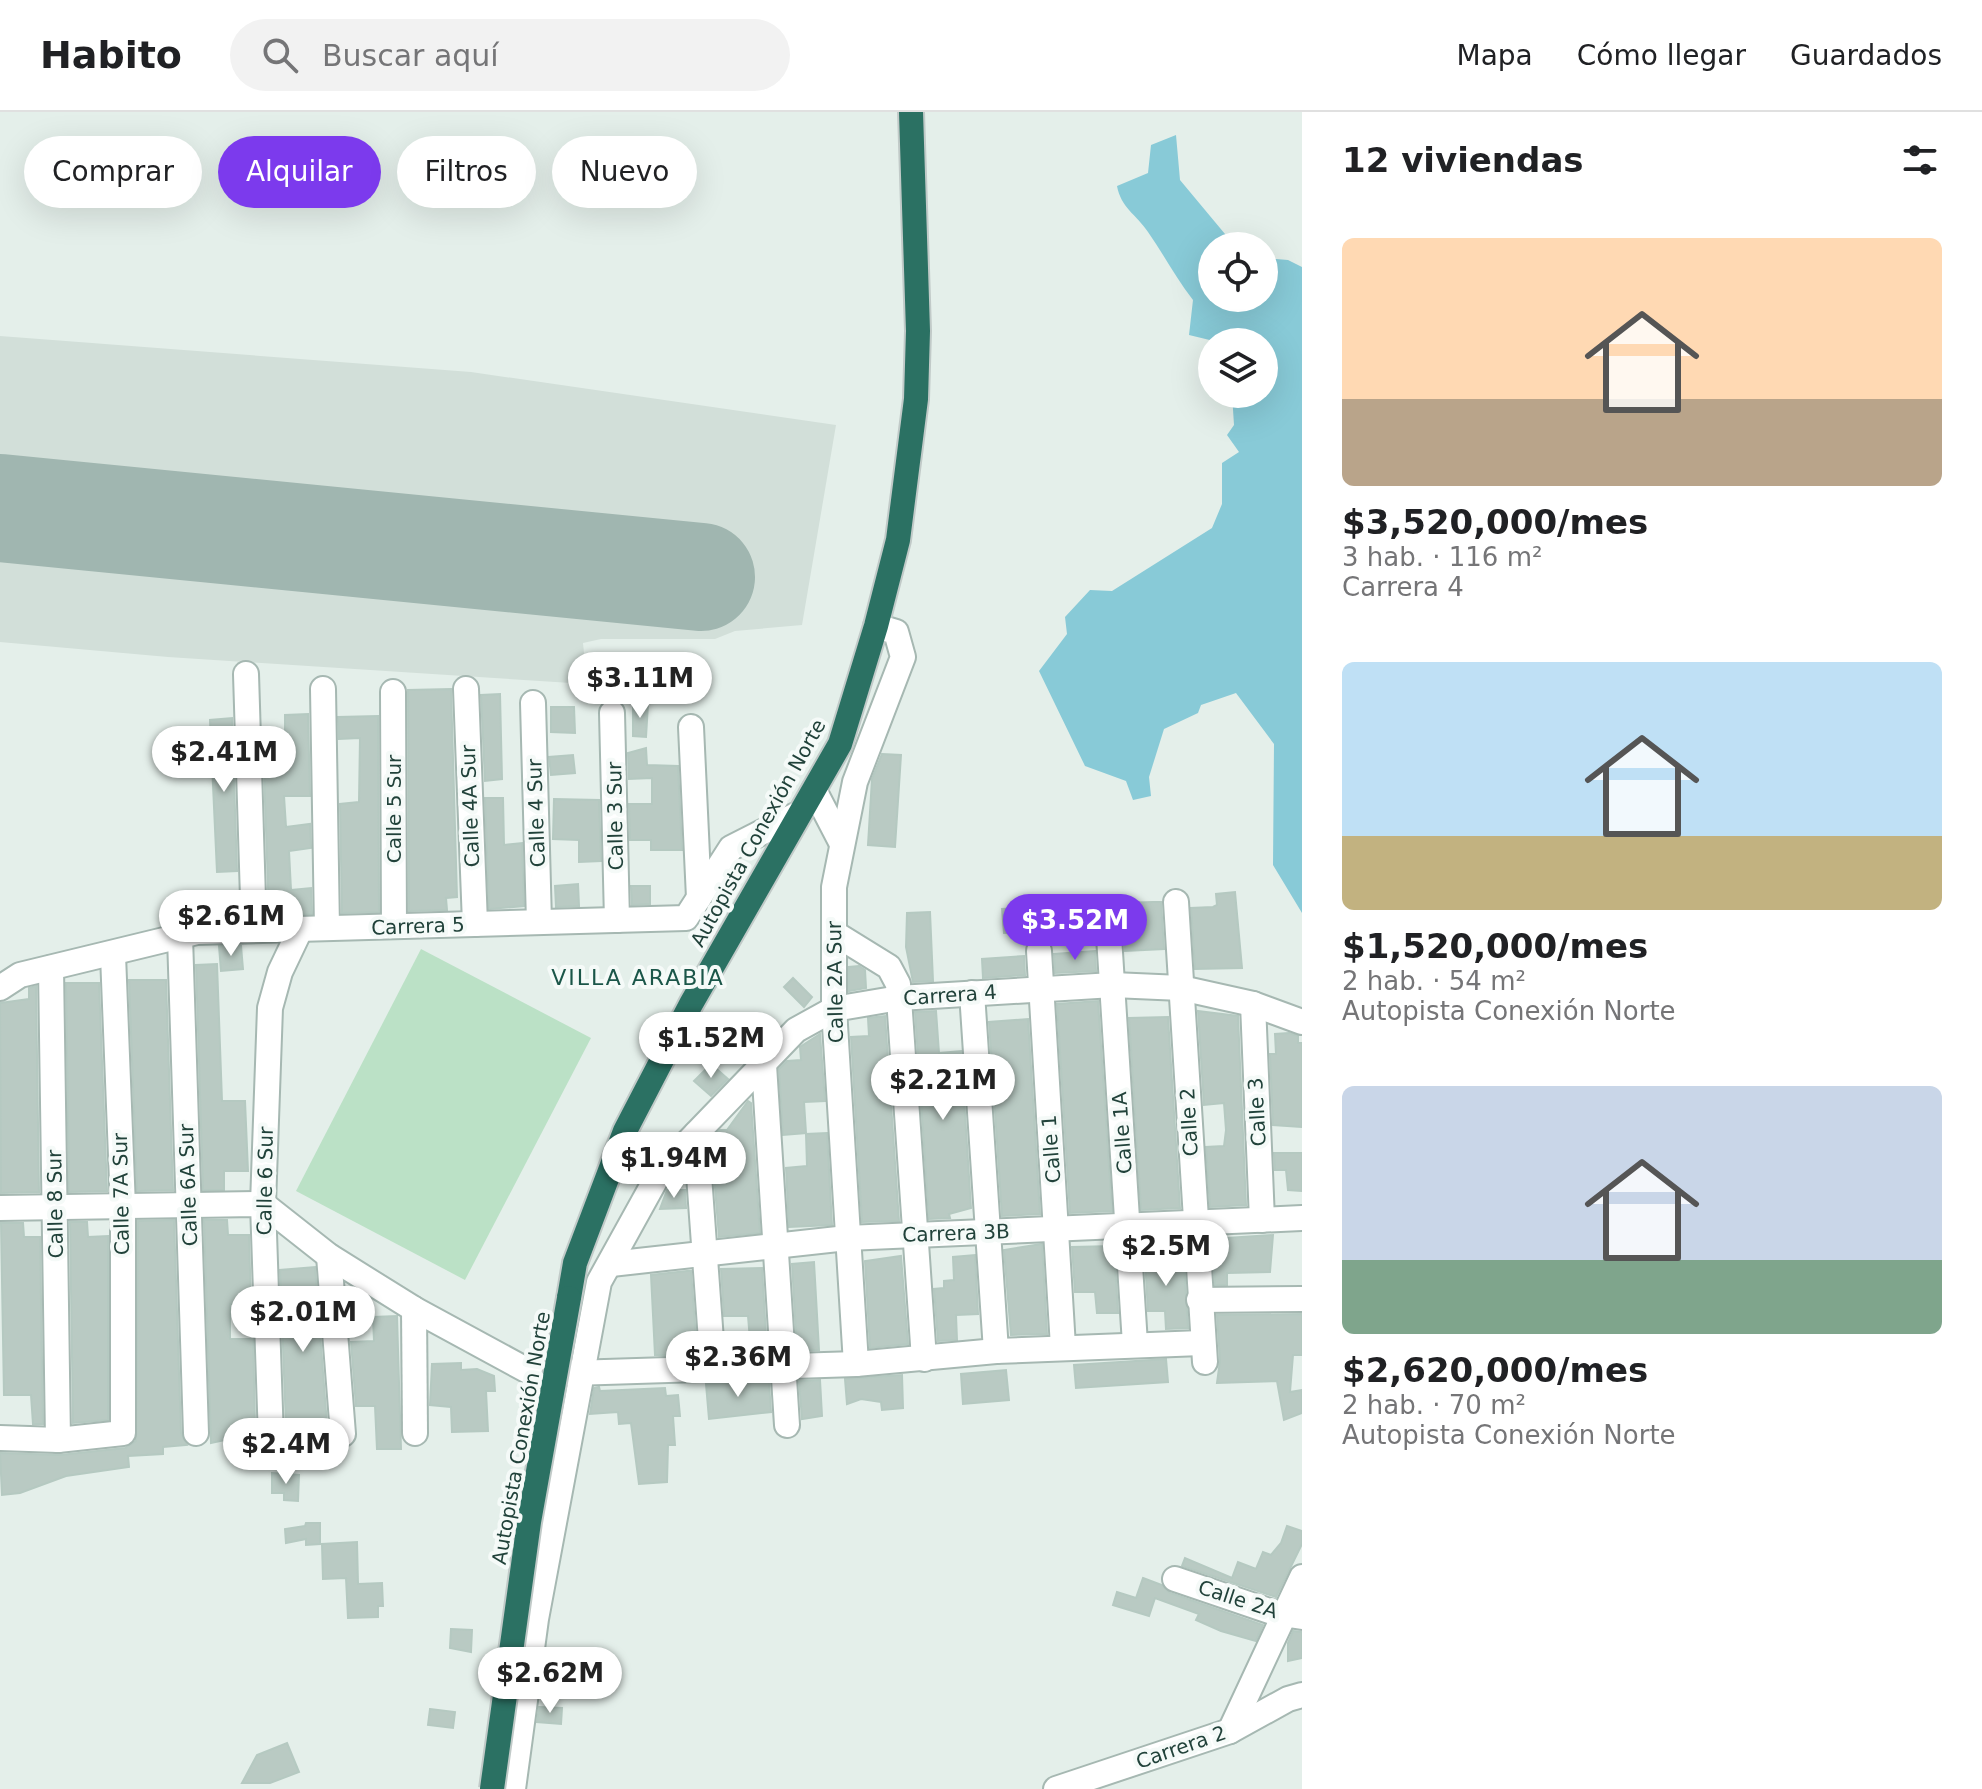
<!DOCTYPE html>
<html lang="es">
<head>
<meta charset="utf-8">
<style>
  body { margin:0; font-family:"DejaVu Sans",sans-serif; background:#f2f2f2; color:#202124; height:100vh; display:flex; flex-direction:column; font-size:30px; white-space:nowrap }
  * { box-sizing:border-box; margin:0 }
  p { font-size:26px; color:#757577 }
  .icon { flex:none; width:44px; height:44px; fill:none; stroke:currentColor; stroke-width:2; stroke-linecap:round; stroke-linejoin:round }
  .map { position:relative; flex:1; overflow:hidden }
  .sheet { display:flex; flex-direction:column; background:#fff; width:680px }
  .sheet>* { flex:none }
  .top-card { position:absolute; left:24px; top:24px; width:760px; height:72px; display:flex; gap:16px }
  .buttons { position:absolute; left:1198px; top:120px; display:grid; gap:16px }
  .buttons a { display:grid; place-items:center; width:80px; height:80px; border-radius:50%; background:#fff; box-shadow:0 8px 32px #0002; font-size:40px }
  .price { position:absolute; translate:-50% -68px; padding:0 18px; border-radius:28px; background:#fff; color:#222; font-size:26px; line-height:52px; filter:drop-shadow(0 2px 4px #0008) }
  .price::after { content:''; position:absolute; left:50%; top:48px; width:24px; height:18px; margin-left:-12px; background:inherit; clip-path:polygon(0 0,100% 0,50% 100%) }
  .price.on { background:#7c3aed; color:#fff }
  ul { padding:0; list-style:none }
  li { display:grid; align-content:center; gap:16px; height:424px; padding:0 40px }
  li span { display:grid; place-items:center; height:248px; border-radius:12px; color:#555 }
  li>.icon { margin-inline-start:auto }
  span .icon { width:144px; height:144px; fill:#fffc; stroke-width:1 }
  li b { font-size:34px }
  h2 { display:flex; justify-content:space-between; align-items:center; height:96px; padding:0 40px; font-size:34px }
  .tag { padding:0 28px; border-radius:36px; background:#fff; box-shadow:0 8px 32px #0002; font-size:28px; line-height:72px }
  .tag.on { background:#7c3aed; color:#fff }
  header { display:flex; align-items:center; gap:48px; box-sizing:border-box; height:112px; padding:0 40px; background:#fff; border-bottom:2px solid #e0e0e0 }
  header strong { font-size:38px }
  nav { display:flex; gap:44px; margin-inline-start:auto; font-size:28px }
  .search { width:560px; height:72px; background:#f2f2f2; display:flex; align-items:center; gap:20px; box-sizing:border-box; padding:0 28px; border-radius:44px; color:#757577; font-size:30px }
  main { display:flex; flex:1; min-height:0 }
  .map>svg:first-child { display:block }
  .built { fill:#d2dfd9 }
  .green { fill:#bbe1c6 }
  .water { fill:#88cad7 }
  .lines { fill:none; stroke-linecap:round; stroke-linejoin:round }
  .runway { stroke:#a0b6b0; stroke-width:108 }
  .building { fill:#b9cac3; stroke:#b5c9c1; stroke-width:2 }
  .minor-casing { stroke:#a6b8b2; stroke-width:28 }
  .highway-casing { stroke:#c1cac8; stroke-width:28 }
  .minor { stroke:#fff; stroke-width:24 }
  .highway { stroke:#2b7163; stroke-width:24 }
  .highway-bridge-casing { stroke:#c1cac8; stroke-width:28; stroke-linecap:butt }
  .highway-bridge { stroke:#2b7163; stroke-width:24 }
  .labels { text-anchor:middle; stroke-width:8; stroke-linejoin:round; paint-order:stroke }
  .street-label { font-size:20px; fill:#21423a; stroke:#f5faf8 }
  .neighbourhood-label { font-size:22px; letter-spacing:2px; fill:#1b5649; stroke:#f5faf8 }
</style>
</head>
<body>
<header>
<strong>Habito</strong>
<div class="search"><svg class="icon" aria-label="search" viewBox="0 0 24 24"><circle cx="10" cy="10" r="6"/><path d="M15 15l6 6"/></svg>Buscar aquí</div>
<nav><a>Mapa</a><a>Cómo llegar</a><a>Guardados</a></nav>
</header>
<main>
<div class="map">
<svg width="1302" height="1677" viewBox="0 0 1302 1677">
  <rect width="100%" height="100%" fill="#e4efea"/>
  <!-- built -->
  <path class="built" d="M0,224L471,260L836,313L802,513L735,519L715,527H601L583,531L587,572L168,545L0,530Z"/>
  <!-- green -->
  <path class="green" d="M421,837L591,926L465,1168L296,1079Z"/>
  <!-- water -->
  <path class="water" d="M1176,23L1180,68L1235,134H1212V186H1264V146L1288,148L1302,155V801L1273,753L1274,632L1236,581L1201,593L1198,601L1164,617L1149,665L1151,684L1133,688L1126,669L1085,654L1039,559L1067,522L1065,505L1090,478L1112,479L1212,416L1222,392V351L1239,340L1227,323L1234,313L1232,282H1264V230H1218L1189,223L1193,188C1176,166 1164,143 1148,120C1136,102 1121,96 1117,74L1148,61L1151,33Z"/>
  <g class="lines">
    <!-- runway -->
    <path class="runway" d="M0,396L701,465"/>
  </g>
  <!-- building -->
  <g class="building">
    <path d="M451,577L457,785L446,786L447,798L409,799L408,578Z"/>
    <path d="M500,582L502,667L485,669L481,583Z"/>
    <path d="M633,592H648L646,625L633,624Z"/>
    <path d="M551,595H574L575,621L551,620Z"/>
    <path d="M308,602L310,684H284L286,715L310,712L311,736L289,739L291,778L311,776L312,802L269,803L263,632L285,631V603Z"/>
    <path d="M378,604L379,800L342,801L340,692L359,690L360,626L339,627L338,605Z"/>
    <path d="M232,606L237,759L217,760L210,608Z"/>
    <path d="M646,636L647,653L678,654L682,738H651V728H630L629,692H652V666L629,667L628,641Z"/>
    <path d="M882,642L901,643L895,735L868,733L872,667Z"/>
    <path d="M573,643L575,661L551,663L549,645Z"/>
    <path d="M485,686H503L504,733L522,731L524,794L489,797Z"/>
    <path d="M554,687L599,688L601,749L579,750V728L553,727Z"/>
    <path d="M578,772L579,794L556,795L555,774Z"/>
    <path d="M631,774H650V792L632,793Z"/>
    <path d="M1235,780L1242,856L1195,857L1191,796L1213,795L1217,793L1216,782Z"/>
    <path d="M1153,790H1161L1164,837L1125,839L1122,791Z"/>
    <path d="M1025,796L1026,820L1004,821L1002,797Z"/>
    <path d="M930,800L933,869L913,870L906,835L907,801Z"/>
    <path d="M1095,802L1093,816L1074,817L1073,803Z"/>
    <path d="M219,834H241L243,857L221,859Z"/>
    <path d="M1095,839L1096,859L1055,861L1054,842Z"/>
    <path d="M1024,844L1025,863L983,866L982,847Z"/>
    <path d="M217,852L222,989H245L248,1059H224V1078H203L196,853Z"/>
    <path d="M859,854L865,858L866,876L849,879V855Z"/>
    <path d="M793,866L812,885L804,895L784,875Z"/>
    <path d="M129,868H166L173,1078L137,1079Z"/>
    <path d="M66,871H99L107,1079L69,1080Z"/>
    <path d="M36,874L39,1080L1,1081L0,891L29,887V876Z"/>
    <path d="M1098,889L1112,1099L1070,1101L1057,892Z"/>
    <path d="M936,899L939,941L961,939L971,1096L949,1102L950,1106L929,1107L915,900Z"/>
    <path d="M1198,899L1238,904L1246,1093L1210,1095L1206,1035L1224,1034L1226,1018L1224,991L1204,993Z"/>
    <path d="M885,904L899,1109L862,1110L851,925L869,924L868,906Z"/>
    <path d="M1168,905L1180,1096L1141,1098L1129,906Z"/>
    <path d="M1028,907L1040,1102L1002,1104L989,910Z"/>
    <path d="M1289,921L1298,924V931H1302V1015L1273,1013L1270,942H1276L1275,922Z"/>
    <path d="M820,922L825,989L804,990L806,1021L783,1023L779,957L787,949L801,948L800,935Z"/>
    <path d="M711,952L728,967L711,984L694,969Z"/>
    <path d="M748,989L751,991L760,1121L719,1125L711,1027L720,1018H727Z"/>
    <path d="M827,1021L832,1113L789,1115L786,1056L807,1054L806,1022Z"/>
    <path d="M1274,1041H1302V1079L1288,1078L1286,1058H1275Z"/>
    <path d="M667,1078H685L686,1096L660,1097Z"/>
    <path d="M174,1108L181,1321L187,1333L163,1335V1342L128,1344L129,1355L66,1364L20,1381L2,1383L0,1341L60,1343L125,1336L136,1329L138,1109Z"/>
    <path d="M204,1108H227L228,1123H249L251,1192H230V1227H253L255,1311L239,1312V1320L234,1319V1326L211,1331Z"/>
    <path d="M70,1110H87L88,1125L108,1124V1308L73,1311Z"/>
    <path d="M1,1111H23L24,1125H40L43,1312H33L31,1283H4Z"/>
    <path d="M1273,1123L1270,1160L1227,1161V1173H1215L1212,1127Z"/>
    <path d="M1161,1130L1162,1154L1184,1152L1188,1216L1166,1217L1165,1199H1148L1144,1132Z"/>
    <path d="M1042,1132L1047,1222L1011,1223L1004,1138Z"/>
    <path d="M1114,1134L1118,1201H1097L1095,1180H1075L1072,1135Z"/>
    <path d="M975,1143L978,1202L956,1203L957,1228L938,1229L934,1177L944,1176V1169L954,1168L953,1145Z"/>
    <path d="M901,1144L908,1232L870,1236L865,1149Z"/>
    <path d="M814,1150L819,1238L797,1239L792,1152Z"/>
    <path d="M315,1155L328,1326L303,1330L304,1313H286L280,1158Z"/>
    <path d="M762,1156L767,1240H751L748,1204H724L721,1157Z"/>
    <path d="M687,1159H691L696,1227L679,1228L680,1243H655L651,1163Z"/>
    <path d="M1302,1202V1243H1293L1290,1280L1302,1278V1301L1284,1308L1277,1269L1217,1271L1220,1249L1217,1203Z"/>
    <path d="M397,1204L401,1337H377L375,1294H356L351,1230L374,1229L373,1205Z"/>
    <path d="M1166,1247L1168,1270L1076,1276L1074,1253Z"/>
    <path d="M461,1251V1258L477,1257L494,1264L495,1279H486L488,1319L452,1320L451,1295L430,1293L432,1252Z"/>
    <path d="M1006,1258L1009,1288L963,1292L961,1262Z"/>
    <path d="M902,1263L903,1296L882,1298L881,1290L861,1287L847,1292L845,1267Z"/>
    <path d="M820,1268L822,1304L802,1307L799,1269Z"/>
    <path d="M769,1270L771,1300L709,1307L706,1272Z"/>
    <path d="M599,1275L600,1279L665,1276L666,1284L678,1283L680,1304H673L675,1333H668L667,1370L639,1372L631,1311L619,1312L618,1300L590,1302L594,1276Z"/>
    <path d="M272,1361L299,1363L298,1389L284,1388V1381H272Z"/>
    <path d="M306,1411H320V1432L306,1433V1427L286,1431L285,1417L305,1414Z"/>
    <path d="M1287,1414L1302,1419V1432L1276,1485L1182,1454L1185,1446L1232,1466L1238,1450L1256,1457L1263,1440L1271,1443L1281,1431Z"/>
    <path d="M357,1430L358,1472L382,1471L383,1494H378V1505L348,1506L346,1466L323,1467L322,1432Z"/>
    <path d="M1143,1466L1162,1473L1170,1481L1263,1513L1256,1529L1221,1519L1196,1508L1199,1502L1155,1486L1149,1504L1113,1493L1117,1480L1136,1486Z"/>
    <path d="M451,1517L472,1518L471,1540L450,1536Z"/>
    <path d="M1293,1519L1302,1520V1546L1288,1549V1531Z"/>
    <path d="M539,1595L562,1596L561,1612L537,1610Z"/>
    <path d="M430,1597L455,1600L453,1616L428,1613Z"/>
    <path d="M287,1631L299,1660L270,1671H242L257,1643Z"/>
  </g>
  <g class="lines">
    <!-- minor casing -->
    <g class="minor-casing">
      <g id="minor">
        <path d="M246,562L254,818"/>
        <path d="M323,577L327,816"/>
        <path d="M466,577L475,812"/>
        <path d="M393,580L394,814"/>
        <path d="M533,591L539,810"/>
        <path d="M612,601L617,808"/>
        <path d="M691,615L699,786"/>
        <path d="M814,678L841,730"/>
        <path d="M1176,790L1205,1250"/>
        <path d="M1108,809L1135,1232"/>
        <path d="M834,821L889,855L898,872L924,1247"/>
        <path d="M180,825L196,1321"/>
        <path d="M1039,839L1063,1235"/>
        <path d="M51,856L58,1328"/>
        <path d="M0,876L20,863L197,820L686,806L731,736L798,702"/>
        <path d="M972,881L996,1239"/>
        <path d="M1253,892L1262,1108"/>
        <path d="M764,953L787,1313"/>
        <path d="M696,1022L713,1256"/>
        <path d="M0,1096L263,1092L329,1144L414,1197L530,1260L541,1262L856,1252L996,1239L1201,1231"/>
        <path d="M329,1144L343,1322"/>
        <path d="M611,1152L847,1126L1302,1106"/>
        <path d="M1199,1188L1302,1187"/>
        <path d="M414,1197L415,1321"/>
        <path d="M856,1252L834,897V775L855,670L903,545L896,520L876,514"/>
        <path d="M0,1326L58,1328L123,1321V1095L113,843"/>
        <path d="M271,1327L263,1092L270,896L280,860L300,818"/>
        <path d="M1175,1467L1275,1501L1302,1505"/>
        <path d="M1230,1619L1302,1465"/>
        <path d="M513,1677L536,1507L599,1170L661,1058L796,918L834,897L899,886L1113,873L1181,876L1253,892L1302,910"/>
        <path d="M1056,1677L1230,1619L1288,1587L1302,1583"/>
      </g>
    </g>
    <!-- highway casing -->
    <g class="highway-casing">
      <path id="highway" d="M569,1186L575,1151L625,1019L691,892L840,632L876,514L898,428L916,287L918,219L911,0"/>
    </g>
    <!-- minor -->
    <use href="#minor" class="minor"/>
    <!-- highway -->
    <use href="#highway" class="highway"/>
    <!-- highway-bridge casing -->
    <g class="highway-bridge-casing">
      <path id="highway-bridge" d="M492,1677L529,1410L569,1186"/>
    </g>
    <!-- highway-bridge -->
    <use href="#highway-bridge" class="highway-bridge"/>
  </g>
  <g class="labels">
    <!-- street labels -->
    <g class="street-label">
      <text transform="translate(470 694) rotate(-92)" y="7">Calle 4A Sur</text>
      <text transform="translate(394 697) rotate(-90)" y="7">Calle 5 Sur</text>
      <text transform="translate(536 701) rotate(-92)" y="7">Calle 4 Sur</text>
      <text transform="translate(615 704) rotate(-91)" y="7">Calle 3 Sur</text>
      <text transform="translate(758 721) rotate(-61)" y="7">Autopista Conexión Norte</text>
      <text transform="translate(418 814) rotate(-2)" y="7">Carrera 5</text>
      <text transform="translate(835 870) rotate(-91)" y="7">Calle 2A Sur</text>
      <text transform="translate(950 883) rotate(-4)" y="7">Carrera 4</text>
      <text transform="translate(1257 1000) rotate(-93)" y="7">Calle 3</text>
      <text transform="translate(1189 1010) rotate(-93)" y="7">Calle 2</text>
      <text transform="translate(1122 1021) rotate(-94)" y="7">Calle 1A</text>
      <text transform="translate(1051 1037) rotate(-94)" y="7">Calle 1</text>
      <text transform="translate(265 1069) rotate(-89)" y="7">Calle 6 Sur</text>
      <text transform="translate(188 1073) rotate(-92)" y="7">Calle 6A Sur</text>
      <text transform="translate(121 1082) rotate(-91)" y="7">Calle 7A Sur</text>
      <text transform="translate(55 1092) rotate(-91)" y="7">Calle 8 Sur</text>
      <text transform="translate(956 1121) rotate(-2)" y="7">Carrera 3B</text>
      <text transform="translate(521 1326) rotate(-80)" y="7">Autopista Conexión Norte</text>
      <text transform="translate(1238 1487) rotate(18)" y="7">Calle 2A</text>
      <text transform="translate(1181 1635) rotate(-19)" y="7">Carrera 2</text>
    </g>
    <!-- neighbourhood labels -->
    <g class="neighbourhood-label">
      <text x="638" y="873">VILLA ARABIA</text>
    </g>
  </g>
</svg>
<div class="buttons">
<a><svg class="icon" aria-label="locate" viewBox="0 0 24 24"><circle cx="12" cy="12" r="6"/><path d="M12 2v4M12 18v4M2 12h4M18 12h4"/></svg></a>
<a><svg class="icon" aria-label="layers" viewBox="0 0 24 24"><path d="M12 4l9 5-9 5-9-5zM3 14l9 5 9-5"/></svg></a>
</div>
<b class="price" style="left:640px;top:608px">$3.11M</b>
<b class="price" style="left:224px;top:682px">$2.41M</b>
<b class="price" style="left:231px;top:846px">$2.61M</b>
<b class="price on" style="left:1075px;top:850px">$3.52M</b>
<b class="price" style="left:711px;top:968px">$1.52M</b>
<b class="price" style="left:943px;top:1010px">$2.21M</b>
<b class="price" style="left:674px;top:1088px">$1.94M</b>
<b class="price" style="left:1166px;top:1176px">$2.5M</b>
<b class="price" style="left:303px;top:1242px">$2.01M</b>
<b class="price" style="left:738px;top:1287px">$2.36M</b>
<b class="price" style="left:286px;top:1374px">$2.4M</b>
<b class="price" style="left:550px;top:1603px">$2.62M</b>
<div class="top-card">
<a class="tag">Comprar</a>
<a class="tag on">Alquilar</a>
<a class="tag">Filtros</a>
<a class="tag">Nuevo</a>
</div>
</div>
<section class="sheet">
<h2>12 viviendas<svg class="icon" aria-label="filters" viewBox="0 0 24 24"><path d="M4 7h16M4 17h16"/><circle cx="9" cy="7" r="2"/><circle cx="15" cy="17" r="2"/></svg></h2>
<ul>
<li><span style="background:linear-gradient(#ffd9b3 65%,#b9a48a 0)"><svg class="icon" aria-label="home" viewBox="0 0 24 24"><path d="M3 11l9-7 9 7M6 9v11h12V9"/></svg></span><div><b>$3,520,000/mes</b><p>3 hab. · 116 m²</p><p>Carrera 4</p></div></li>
<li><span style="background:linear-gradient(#bfe0f5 70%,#c2b280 0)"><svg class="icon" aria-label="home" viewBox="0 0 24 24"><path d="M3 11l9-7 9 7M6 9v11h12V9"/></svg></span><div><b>$1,520,000/mes</b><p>2 hab. · 54 m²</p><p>Autopista Conexión Norte</p></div></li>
<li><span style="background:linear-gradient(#c9d6e8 70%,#7fa58c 0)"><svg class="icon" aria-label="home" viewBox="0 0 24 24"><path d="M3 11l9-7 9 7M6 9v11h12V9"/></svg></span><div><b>$2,620,000/mes</b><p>2 hab. · 70 m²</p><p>Autopista Conexión Norte</p></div></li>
</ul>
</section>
</main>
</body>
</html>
